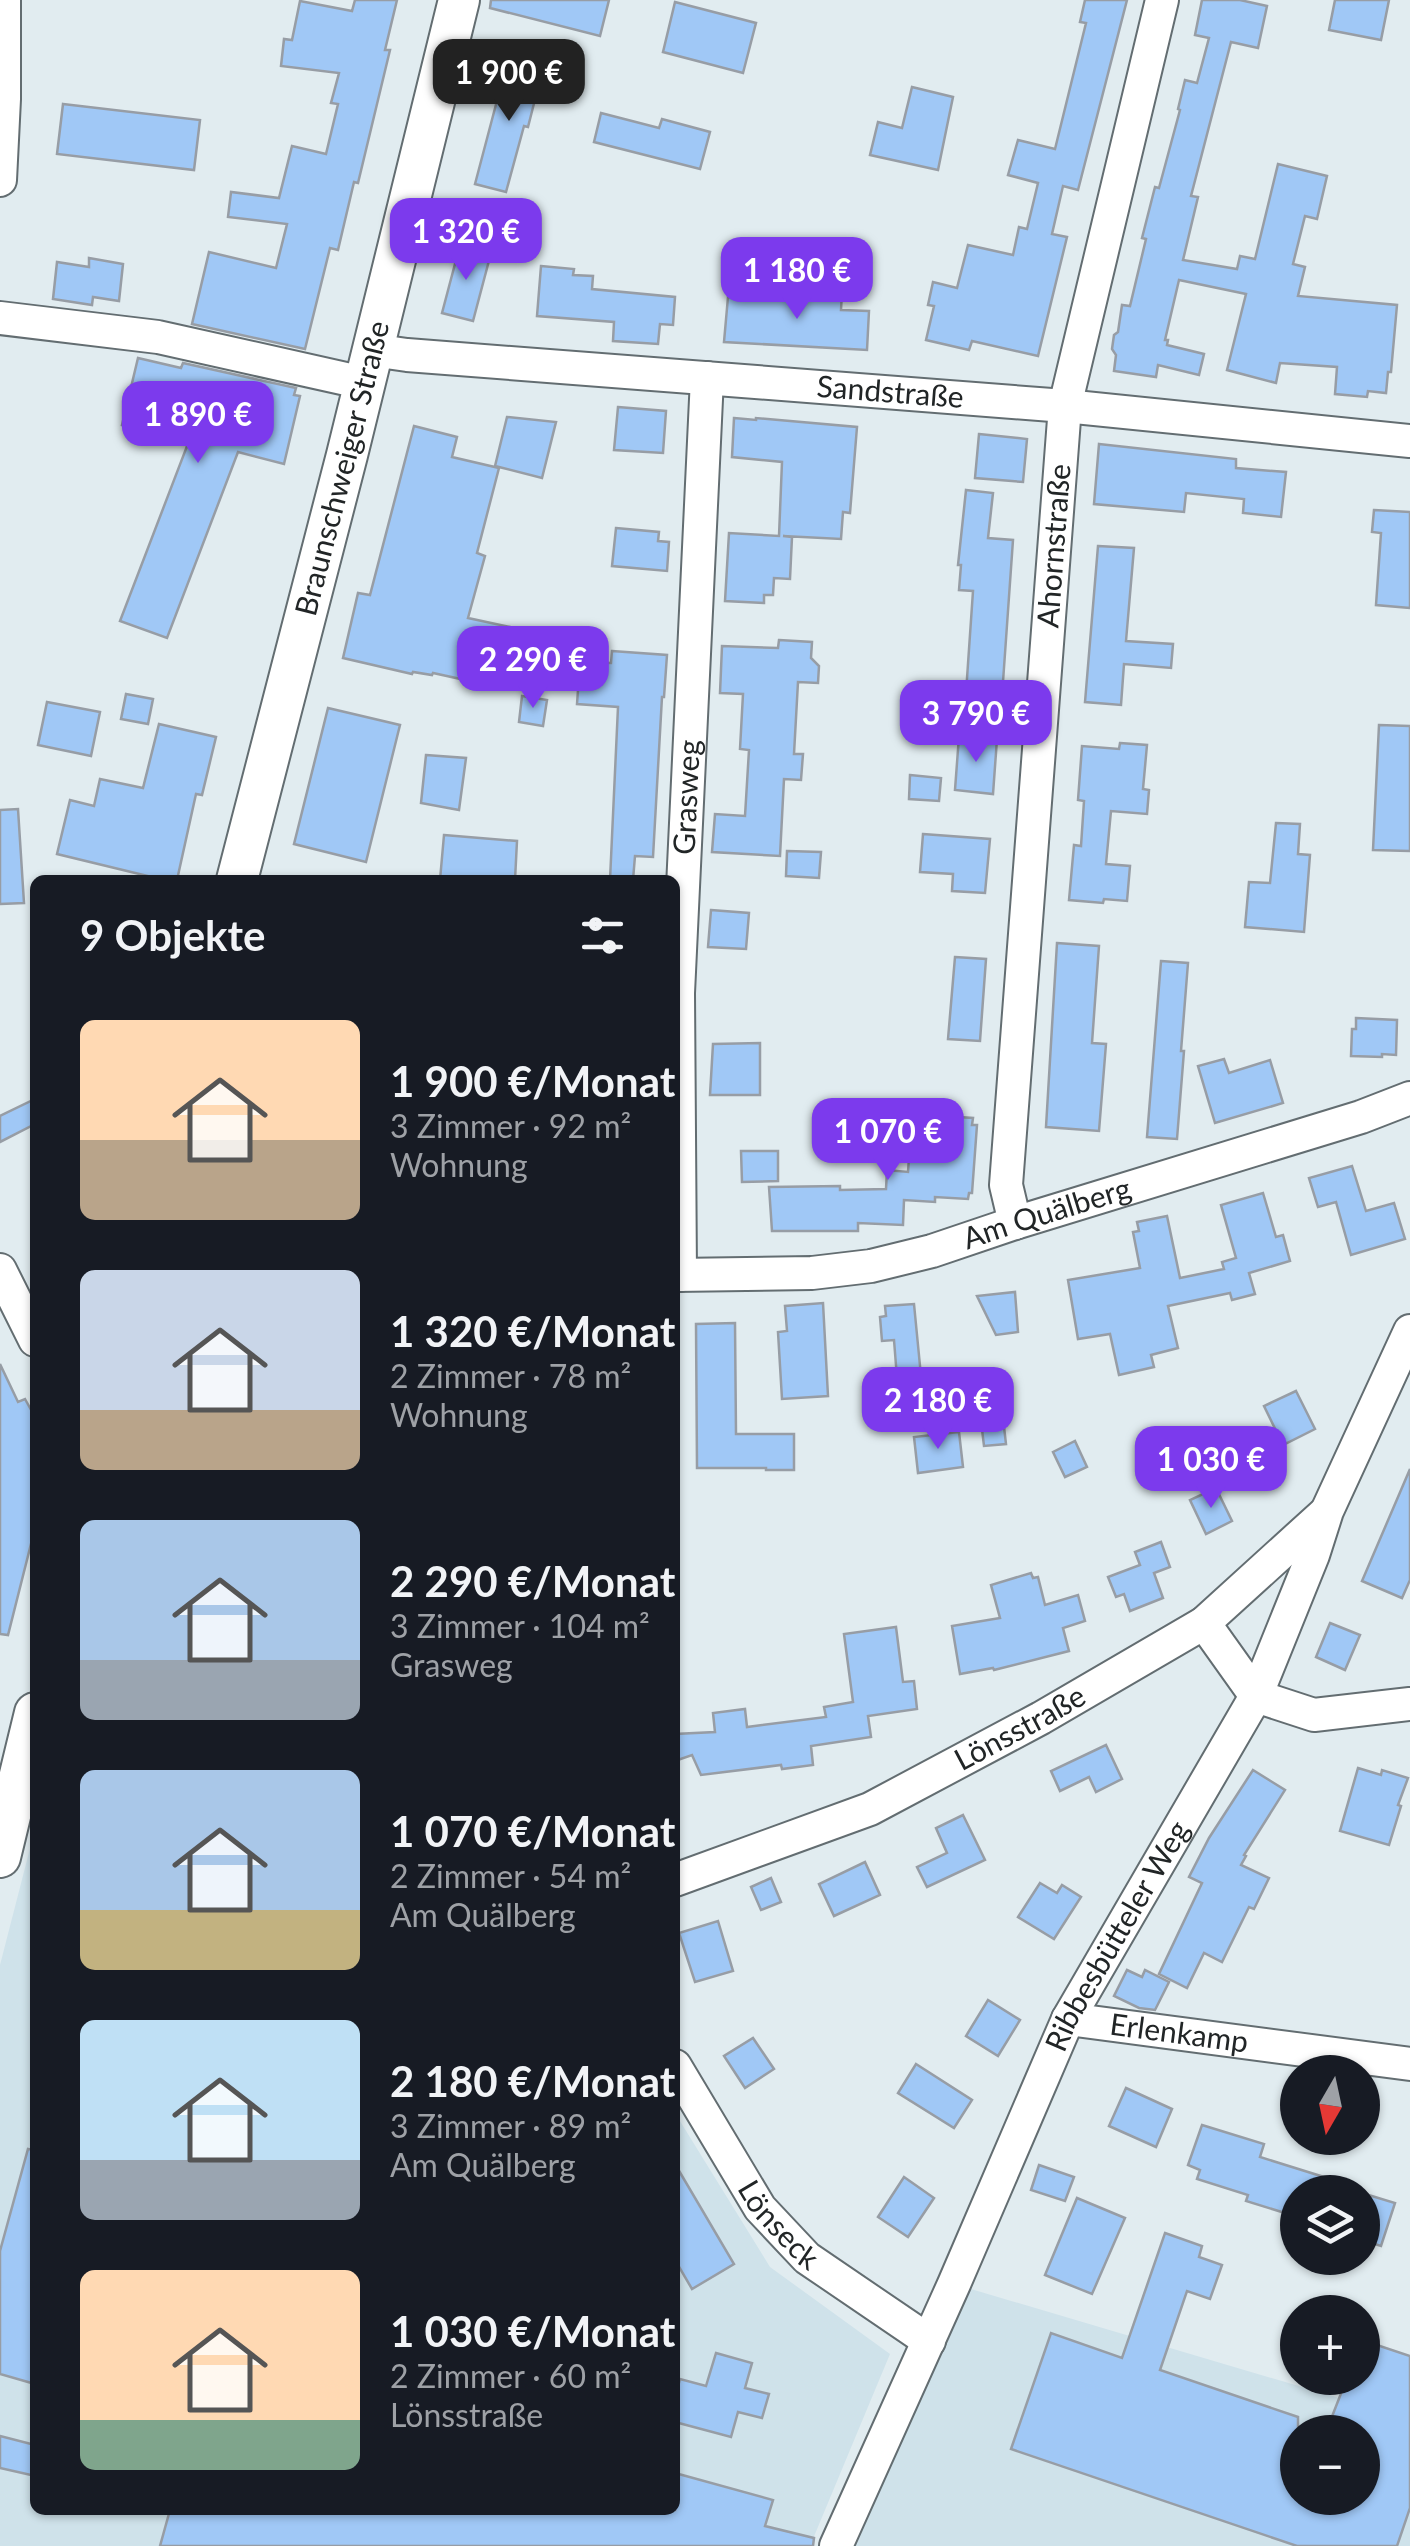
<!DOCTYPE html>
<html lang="de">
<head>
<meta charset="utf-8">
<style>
  body { margin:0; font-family:Lato,sans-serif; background:#20242c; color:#f1f3f6; height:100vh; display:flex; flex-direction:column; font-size:38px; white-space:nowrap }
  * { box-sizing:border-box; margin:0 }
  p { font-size:32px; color:#9ea1a6 }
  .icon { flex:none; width:55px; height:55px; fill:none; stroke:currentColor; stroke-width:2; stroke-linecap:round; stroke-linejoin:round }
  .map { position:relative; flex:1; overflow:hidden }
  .side { position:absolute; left:30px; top:875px; width:650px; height:1640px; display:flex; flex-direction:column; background:#171b24; border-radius:15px; box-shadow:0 2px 8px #0004 }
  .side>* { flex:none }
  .needle { width:65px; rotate:189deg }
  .tools { position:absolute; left:1280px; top:2055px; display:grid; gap:20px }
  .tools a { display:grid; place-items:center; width:100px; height:100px; border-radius:50%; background:#171b24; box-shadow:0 2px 8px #0004; font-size:50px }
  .price { position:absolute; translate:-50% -85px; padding:0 22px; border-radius:20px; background:#7c3aed; color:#fff; font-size:32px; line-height:65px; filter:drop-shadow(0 2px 5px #0008) }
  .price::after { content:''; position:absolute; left:50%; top:60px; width:30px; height:22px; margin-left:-15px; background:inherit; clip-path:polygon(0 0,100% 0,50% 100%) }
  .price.active { background:#222; color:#fff }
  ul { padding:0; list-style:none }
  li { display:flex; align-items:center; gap:30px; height:250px; padding:0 50px }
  li span { display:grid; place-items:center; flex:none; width:280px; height:200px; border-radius:15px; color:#555 }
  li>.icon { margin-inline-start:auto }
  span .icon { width:120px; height:120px; fill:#fffc; stroke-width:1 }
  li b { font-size:42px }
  h2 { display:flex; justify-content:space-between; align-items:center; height:120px; padding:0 50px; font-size:42px }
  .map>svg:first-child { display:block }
  .built { fill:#cfe2ea; fill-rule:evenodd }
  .building { fill:#a0c8f6; stroke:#979da5; stroke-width:2.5 }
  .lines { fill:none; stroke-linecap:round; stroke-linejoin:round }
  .minor-casing { stroke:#636d71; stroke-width:36 }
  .tertiary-casing { stroke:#636d71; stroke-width:44 }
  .minor { stroke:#fff; stroke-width:32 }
  .tertiary { stroke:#fff; stroke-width:40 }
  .labels { text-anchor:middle; stroke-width:8; stroke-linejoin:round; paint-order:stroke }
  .street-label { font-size:30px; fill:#212526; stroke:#e1ecf0 }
</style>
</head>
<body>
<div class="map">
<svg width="1410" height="2546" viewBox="0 0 1410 2546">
  <rect width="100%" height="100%" fill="#e1ecf0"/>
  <!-- built -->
  <g class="built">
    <path d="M35,1829V2510H675V2113L770,2267L890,2354L810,2546H0V1965Z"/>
    <path d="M954,2284L1410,2419V2546H855L853,2507ZM1298,2432H1362V2498H1298Z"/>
  </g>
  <!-- building -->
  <g class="building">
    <path d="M355,0H397L385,50H390L358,183L354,182L338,250L330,248L305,349L192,324L209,252L276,268L287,224L228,217L231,192L279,198L292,146L326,154L338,104L331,103L339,73L281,66L284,39L292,40L300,1L352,11Z"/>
    <path d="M491,0H609L600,36L490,8Z"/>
    <path d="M1085,0H1127L1078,190L1063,186L1052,234L1067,237L1038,356L972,341L969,350L926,340L934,306L928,305L933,282L957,288L968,245L1013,255L1019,227L1027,229L1038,183L1008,175L1018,140L1055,149L1086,23L1080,22Z"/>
    <path d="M1202,0H1240L1267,6L1258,48L1231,42L1191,196L1198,197L1183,260L1237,269L1240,256L1255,259L1278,164L1327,176L1317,219L1305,216L1293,264L1305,267L1298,296L1397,305L1391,372H1388L1386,393L1368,391L1367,397L1335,394L1337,367L1280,363L1276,383L1227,370L1246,294L1179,280L1165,340H1168L1167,345L1204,354L1199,375L1158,365L1156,377L1114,371L1116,355L1112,349L1114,335L1118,332L1122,305L1130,306L1146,239L1142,238L1155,187L1159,188L1180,110L1178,109L1185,80L1197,83L1209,38L1195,35Z"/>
    <path d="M1335,0H1389L1381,40L1329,30Z"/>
    <path d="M675,2L756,23L743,73L663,52Z"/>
    <path d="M508,59L543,68L528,127L524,126L506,192L475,184Z"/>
    <path d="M912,87L953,97L938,170L870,155L878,122L902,128Z"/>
    <path d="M63,104L200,120L194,170L57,154Z"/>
    <path d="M601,113L659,128L662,119L710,132L700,169L594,142Z"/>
    <path d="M460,245L491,253L473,321L442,313Z"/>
    <path d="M89,258L123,264L119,301L93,297L92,305L53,299L57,262L89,267Z"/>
    <path d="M541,266L574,269L573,275L593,276L592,289L675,297L673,325L660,324L658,344L613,341L614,322L537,316Z"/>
    <path d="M803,290L842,292L841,310L869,311L867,350L724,342L728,297L803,302Z"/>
    <path d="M138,358L181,368L183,363L296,388L294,395L300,396L284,464L238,452L167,638L120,621L189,441L122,425Z"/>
    <path d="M618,407L666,411L663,453L614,450Z"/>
    <path d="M507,417L556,422L542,478L495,466Z"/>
    <path d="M734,418L756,420V418L857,427L850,513L843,512L841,539L783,536L792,537L790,579L774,578L773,595H764V603L725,601L729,533L779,536L782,462L732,457Z"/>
    <path d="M414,426L457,437L452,457L499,468L477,553L485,556L468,618L519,629L506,689L433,673L432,675L413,672L412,674L343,658L358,593L370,595Z"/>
    <path d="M979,434L1027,439L1023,482L975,478Z"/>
    <path d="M1099,444L1236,459V468L1286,472L1281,517L1243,513L1244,499L1186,493L1184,512L1094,504Z"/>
    <path d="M966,490L993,493L988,538L1013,540L1002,696L966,693L973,591L959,590L961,565H958Z"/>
    <path d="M1374,510L1410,512V608L1376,605L1381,533L1372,532Z"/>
    <path d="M616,528L659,532L658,541L669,542L667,571L612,566Z"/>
    <path d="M1098,546L1134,548L1126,641L1173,644L1171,668L1124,664L1121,705L1085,702Z"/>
    <path d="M779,640L812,642L811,658L819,666L818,683L798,682L794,754H803L801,780L784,779L780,856L712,852L715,814L745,816L749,750L740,749L743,694L720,693L722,646L778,648Z"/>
    <path d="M612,651L667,655L664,697H662L653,857L635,856L633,880H610L618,707L577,704L580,662L611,663Z"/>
    <path d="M126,694L153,699L148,724L121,719Z"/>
    <path d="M522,696L547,700L543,726L519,722Z"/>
    <path d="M47,702L100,712L91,756L38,745Z"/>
    <path d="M328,708L400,725L366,862L294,844Z"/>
    <path d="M159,724L216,737L202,795L196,794L177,880H164L57,854L70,800L94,806L100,779L143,788Z"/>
    <path d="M1379,725L1410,726V851L1373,850Z"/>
    <path d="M959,736L997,739L993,794L955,790Z"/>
    <path d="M1120,743L1147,745L1143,789L1149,790L1147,814L1111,811L1106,864L1130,866L1127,901L1104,899L1103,903L1069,900L1074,845L1081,846L1084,801L1078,800L1082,746L1119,749Z"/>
    <path d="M426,755L466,758L459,810L421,803Z"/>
    <path d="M910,775L941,778L939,801L909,799Z"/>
    <path d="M18,809L24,903L0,904V810Z"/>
    <path d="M1276,823L1300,824L1298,854L1310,855L1304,932L1245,927L1249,882L1270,883Z"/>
    <path d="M923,834L990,839L985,893L952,891L953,874L920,872Z"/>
    <path d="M444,835L517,841L515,880H440Z"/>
    <path d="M787,851L821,852L819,878L786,876Z"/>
    <path d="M711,910L749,913L746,949L708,947Z"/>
    <path d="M1057,943L1099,946L1092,1043L1106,1044L1099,1131L1046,1127Z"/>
    <path d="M955,957L986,959L980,1041L948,1039Z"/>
    <path d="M1161,961L1188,963L1181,1051H1184L1177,1139L1147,1137Z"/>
    <path d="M1356,1018L1397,1020L1396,1055L1382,1054V1057L1351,1056L1352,1029H1356Z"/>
    <path d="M760,1043V1095H710L713,1044Z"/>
    <path d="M1224,1059L1229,1073L1270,1060L1283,1103L1215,1123L1198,1066Z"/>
    <path d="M35,1099V1124L0,1142V1116Z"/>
    <path d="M912,1114L973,1118L972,1125H977L972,1193H969L968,1199L935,1197V1202L904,1200L903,1225L858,1223V1231H772L769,1187L840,1186V1190L886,1189L887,1170L908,1172Z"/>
    <path d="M741,1151H778V1181L742,1182Z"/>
    <path d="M1352,1166L1366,1211L1394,1203L1405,1239L1351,1255L1336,1202L1318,1207L1309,1178Z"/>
    <path d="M1263,1193L1276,1237L1283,1235L1290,1261L1249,1273L1255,1294L1232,1300L1230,1293L1168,1306L1178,1348L1151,1355L1154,1367L1119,1375L1110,1334L1078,1339L1068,1280L1140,1268L1133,1232L1139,1231L1137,1222L1167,1216L1180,1278L1224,1269L1222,1262L1236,1258L1221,1205Z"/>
    <path d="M1015,1292L1018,1332L996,1335L977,1296Z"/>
    <path d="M823,1303L828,1396L782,1399L778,1332L787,1331L785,1306Z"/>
    <path d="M914,1304L921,1376L897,1378L894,1340L882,1341L880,1317L886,1316L885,1306Z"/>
    <path d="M735,1323L736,1434H794V1470H766V1468H697L696,1324Z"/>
    <path d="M0,1364L18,1402L25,1399L35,1417V1528L8,1635L0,1634Z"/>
    <path d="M1296,1391L1315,1429L1283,1445L1264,1406Z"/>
    <path d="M1003,1418L1006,1444L984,1446L981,1421Z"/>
    <path d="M959,1432L963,1467L918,1473L914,1437Z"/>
    <path d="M1075,1441L1087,1467L1065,1477L1053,1452Z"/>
    <path d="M1410,1469V1580L1402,1598L1362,1581Z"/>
    <path d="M1216,1488L1232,1521L1206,1534L1190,1500Z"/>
    <path d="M1161,1542L1170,1567L1154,1573L1163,1598L1130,1611L1124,1594L1116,1597L1108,1577L1140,1565L1135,1552Z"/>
    <path d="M1031,1573L1033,1578L1038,1577L1045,1605L1078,1595L1085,1621L1063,1628L1069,1651L994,1670L993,1668L960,1674L952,1626L1000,1618L991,1585Z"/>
    <path d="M1330,1623L1360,1635L1345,1670L1316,1657Z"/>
    <path d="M896,1627L903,1682L914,1681L917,1709L868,1716L871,1737L811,1746L813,1765L782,1769L781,1765L701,1775L692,1755L675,1761V1734L715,1732L713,1713L745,1709L747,1727L826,1717L824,1707L853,1702L844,1634Z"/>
    <path d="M1106,1745L1122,1779L1096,1792L1089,1777L1060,1791L1051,1771Z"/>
    <path d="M1358,1768L1381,1775L1382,1770L1408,1778L1398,1805L1401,1806L1389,1845L1340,1831Z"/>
    <path d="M1253,1770L1285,1790L1244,1855L1246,1856L1241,1865L1269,1878L1254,1909L1249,1907L1222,1962L1204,1953L1187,1988L1159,1974L1202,1883L1189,1877L1209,1838Z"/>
    <path d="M963,1815L985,1860L927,1887L917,1867L947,1853L936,1828Z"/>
    <path d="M865,1862L880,1895L834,1916L819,1884Z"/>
    <path d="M771,1878L781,1902L761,1910L751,1887Z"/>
    <path d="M1040,1883L1057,1893L1062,1885L1081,1897L1054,1939L1018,1917Z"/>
    <path d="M718,1921L733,1971L695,1982L679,1933Z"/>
    <path d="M1127,1970L1142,1977L1145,1970L1169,1982L1155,2010L1139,2008L1114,1996Z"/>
    <path d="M988,2000L1020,2020L998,2056L966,2036Z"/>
    <path d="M753,2038L774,2069L745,2088L724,2056Z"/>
    <path d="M916,2064L972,2100L954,2128L898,2093Z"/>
    <path d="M1126,2088L1172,2109L1156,2147L1109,2126Z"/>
    <path d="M1202,2125L1264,2144L1260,2157L1356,2187V2192H1298V2217L1246,2201L1248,2195L1197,2179L1200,2170L1188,2165Z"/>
    <path d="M28,2149L35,2150V2384L0,2374V2251Z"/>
    <path d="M675,2164L734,2264L692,2289L675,2260Z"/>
    <path d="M1039,2165L1074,2177L1065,2201L1031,2190Z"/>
    <path d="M904,2177L934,2198L908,2237L878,2217Z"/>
    <path d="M1362,2193L1395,2203L1381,2246L1362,2240Z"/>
    <path d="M1077,2198L1125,2218L1092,2294L1045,2275Z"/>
    <path d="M1165,2233L1202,2246L1199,2257L1222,2265L1210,2299L1187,2291L1160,2370L1298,2417V2498H1362V2432H1326L1347,2378H1362V2340L1410,2356V2508L1397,2546H1297L1011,2449L1051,2333L1122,2358Z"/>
    <path d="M716,2353L752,2363L745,2388L769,2394L762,2418L738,2412L731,2437L675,2422V2398L680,2379L706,2386Z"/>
    <path d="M0,2436L35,2445V2459L31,2475L0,2468Z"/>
    <path d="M675,2473L773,2500L765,2526L814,2538L813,2546H160L170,2510H675Z"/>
  </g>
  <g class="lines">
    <!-- minor casing -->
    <g class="minor-casing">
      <g id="minor">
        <path d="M0,180L4,99V0"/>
        <path d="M0,318L158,337L364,383"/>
        <path id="s1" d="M372,350L407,355L1065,406L1410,441"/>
        <path id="s2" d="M1015,1223L1006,1185L1065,406L1162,0"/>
        <path d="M0,1270L35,1340"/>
        <path id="s3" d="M675,1275L812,1273L871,1266L932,1251L1015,1223L1361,1117L1410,1098"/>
        <path id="s4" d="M680,1275L678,993L707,378"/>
        <path d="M1204,1623L1256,1696L1314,1715L1410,1704"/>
        <path id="s5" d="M675,1880L870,1809L1041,1718L1204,1623L1324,1514"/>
        <path id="s6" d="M1068,2019L1410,2064"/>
        <path id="s7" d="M675,2066L760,2208L807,2258L929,2341"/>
        <path id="s8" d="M836,2546L954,2284L1068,2019L1256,1696L1313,1555L1327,1511L1410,1331"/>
      </g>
    </g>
    <!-- tertiary casing -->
    <g class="tertiary-casing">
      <g id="tertiary">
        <path id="s9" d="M237,880L347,455L459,0"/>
        <path d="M0,1857L35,1713"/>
      </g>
    </g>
    <!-- minor -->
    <use href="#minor" class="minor"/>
    <!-- tertiary -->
    <use href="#tertiary" class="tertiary"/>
  </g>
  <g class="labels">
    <!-- street labels -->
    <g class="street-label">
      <text dy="10" stroke="none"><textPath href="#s1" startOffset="520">Sandstraße</textPath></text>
      <text dy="10" stroke="none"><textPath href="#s9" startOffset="425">Braunschweiger Straße</textPath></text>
      <text dy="10" stroke="none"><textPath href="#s2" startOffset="680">Ahornstraße</textPath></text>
      <text dy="10" stroke="none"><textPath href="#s4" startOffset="478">Grasweg</textPath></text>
      <text dy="10" stroke="none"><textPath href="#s3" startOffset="380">Am Quälberg</textPath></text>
      <text dy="10" stroke="none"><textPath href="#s5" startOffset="378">Lönsstraße</textPath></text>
      <text dy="10" stroke="none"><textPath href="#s8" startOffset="672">Ribbesbütteler Weg</textPath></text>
      <text dy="10" stroke="none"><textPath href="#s6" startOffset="112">Erlenkamp</textPath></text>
      <text dy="10" stroke="none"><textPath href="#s7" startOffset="190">Lönseck</textPath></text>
    </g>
  </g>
</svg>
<div class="tools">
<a><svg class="needle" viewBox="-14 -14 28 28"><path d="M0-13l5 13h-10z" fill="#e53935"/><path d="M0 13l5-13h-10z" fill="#9ea1a6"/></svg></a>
<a><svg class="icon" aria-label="layers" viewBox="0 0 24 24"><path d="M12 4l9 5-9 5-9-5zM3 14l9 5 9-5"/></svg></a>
<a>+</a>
<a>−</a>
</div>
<b class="price active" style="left:509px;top:124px">1 900 €</b>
<b class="price" style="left:466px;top:283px">1 320 €</b>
<b class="price" style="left:797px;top:322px">1 180 €</b>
<b class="price" style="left:198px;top:466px">1 890 €</b>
<b class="price" style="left:533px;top:711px">2 290 €</b>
<b class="price" style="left:976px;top:765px">3 790 €</b>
<b class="price" style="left:888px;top:1183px">1 070 €</b>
<b class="price" style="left:938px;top:1452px">2 180 €</b>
<b class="price" style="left:1211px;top:1511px">1 030 €</b>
<section class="side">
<h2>9 Objekte<svg class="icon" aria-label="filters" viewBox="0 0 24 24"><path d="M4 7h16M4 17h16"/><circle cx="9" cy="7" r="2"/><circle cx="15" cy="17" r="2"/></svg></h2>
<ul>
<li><span style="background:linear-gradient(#ffd9b3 60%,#b9a48a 0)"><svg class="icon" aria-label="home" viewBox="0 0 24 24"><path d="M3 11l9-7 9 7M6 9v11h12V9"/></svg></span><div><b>1 900 €/Monat</b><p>3 Zimmer · 92 m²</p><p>Wohnung</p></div></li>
<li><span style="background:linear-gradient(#c9d6e8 70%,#b9a48a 0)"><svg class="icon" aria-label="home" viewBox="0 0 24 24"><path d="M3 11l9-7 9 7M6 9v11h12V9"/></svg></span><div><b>1 320 €/Monat</b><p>2 Zimmer · 78 m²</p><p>Wohnung</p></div></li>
<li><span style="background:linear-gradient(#a9c7e8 70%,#9aa5b1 0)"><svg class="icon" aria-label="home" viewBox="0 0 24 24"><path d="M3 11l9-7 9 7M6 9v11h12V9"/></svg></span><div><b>2 290 €/Monat</b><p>3 Zimmer · 104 m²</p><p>Grasweg</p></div></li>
<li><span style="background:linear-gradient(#a9c7e8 70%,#c2b280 0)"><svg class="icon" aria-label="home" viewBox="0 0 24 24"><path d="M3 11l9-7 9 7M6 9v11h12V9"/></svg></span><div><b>1 070 €/Monat</b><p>2 Zimmer · 54 m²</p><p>Am Quälberg</p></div></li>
<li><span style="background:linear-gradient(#bfe0f5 70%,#9aa5b1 0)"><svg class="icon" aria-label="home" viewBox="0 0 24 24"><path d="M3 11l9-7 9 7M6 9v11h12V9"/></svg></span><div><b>2 180 €/Monat</b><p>3 Zimmer · 89 m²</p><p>Am Quälberg</p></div></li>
<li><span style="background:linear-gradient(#ffd9b3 75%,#7fa58c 0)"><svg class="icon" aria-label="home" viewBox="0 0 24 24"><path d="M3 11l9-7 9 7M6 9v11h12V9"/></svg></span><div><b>1 030 €/Monat</b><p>2 Zimmer · 60 m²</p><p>Lönsstraße</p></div></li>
</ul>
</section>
</div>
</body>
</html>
